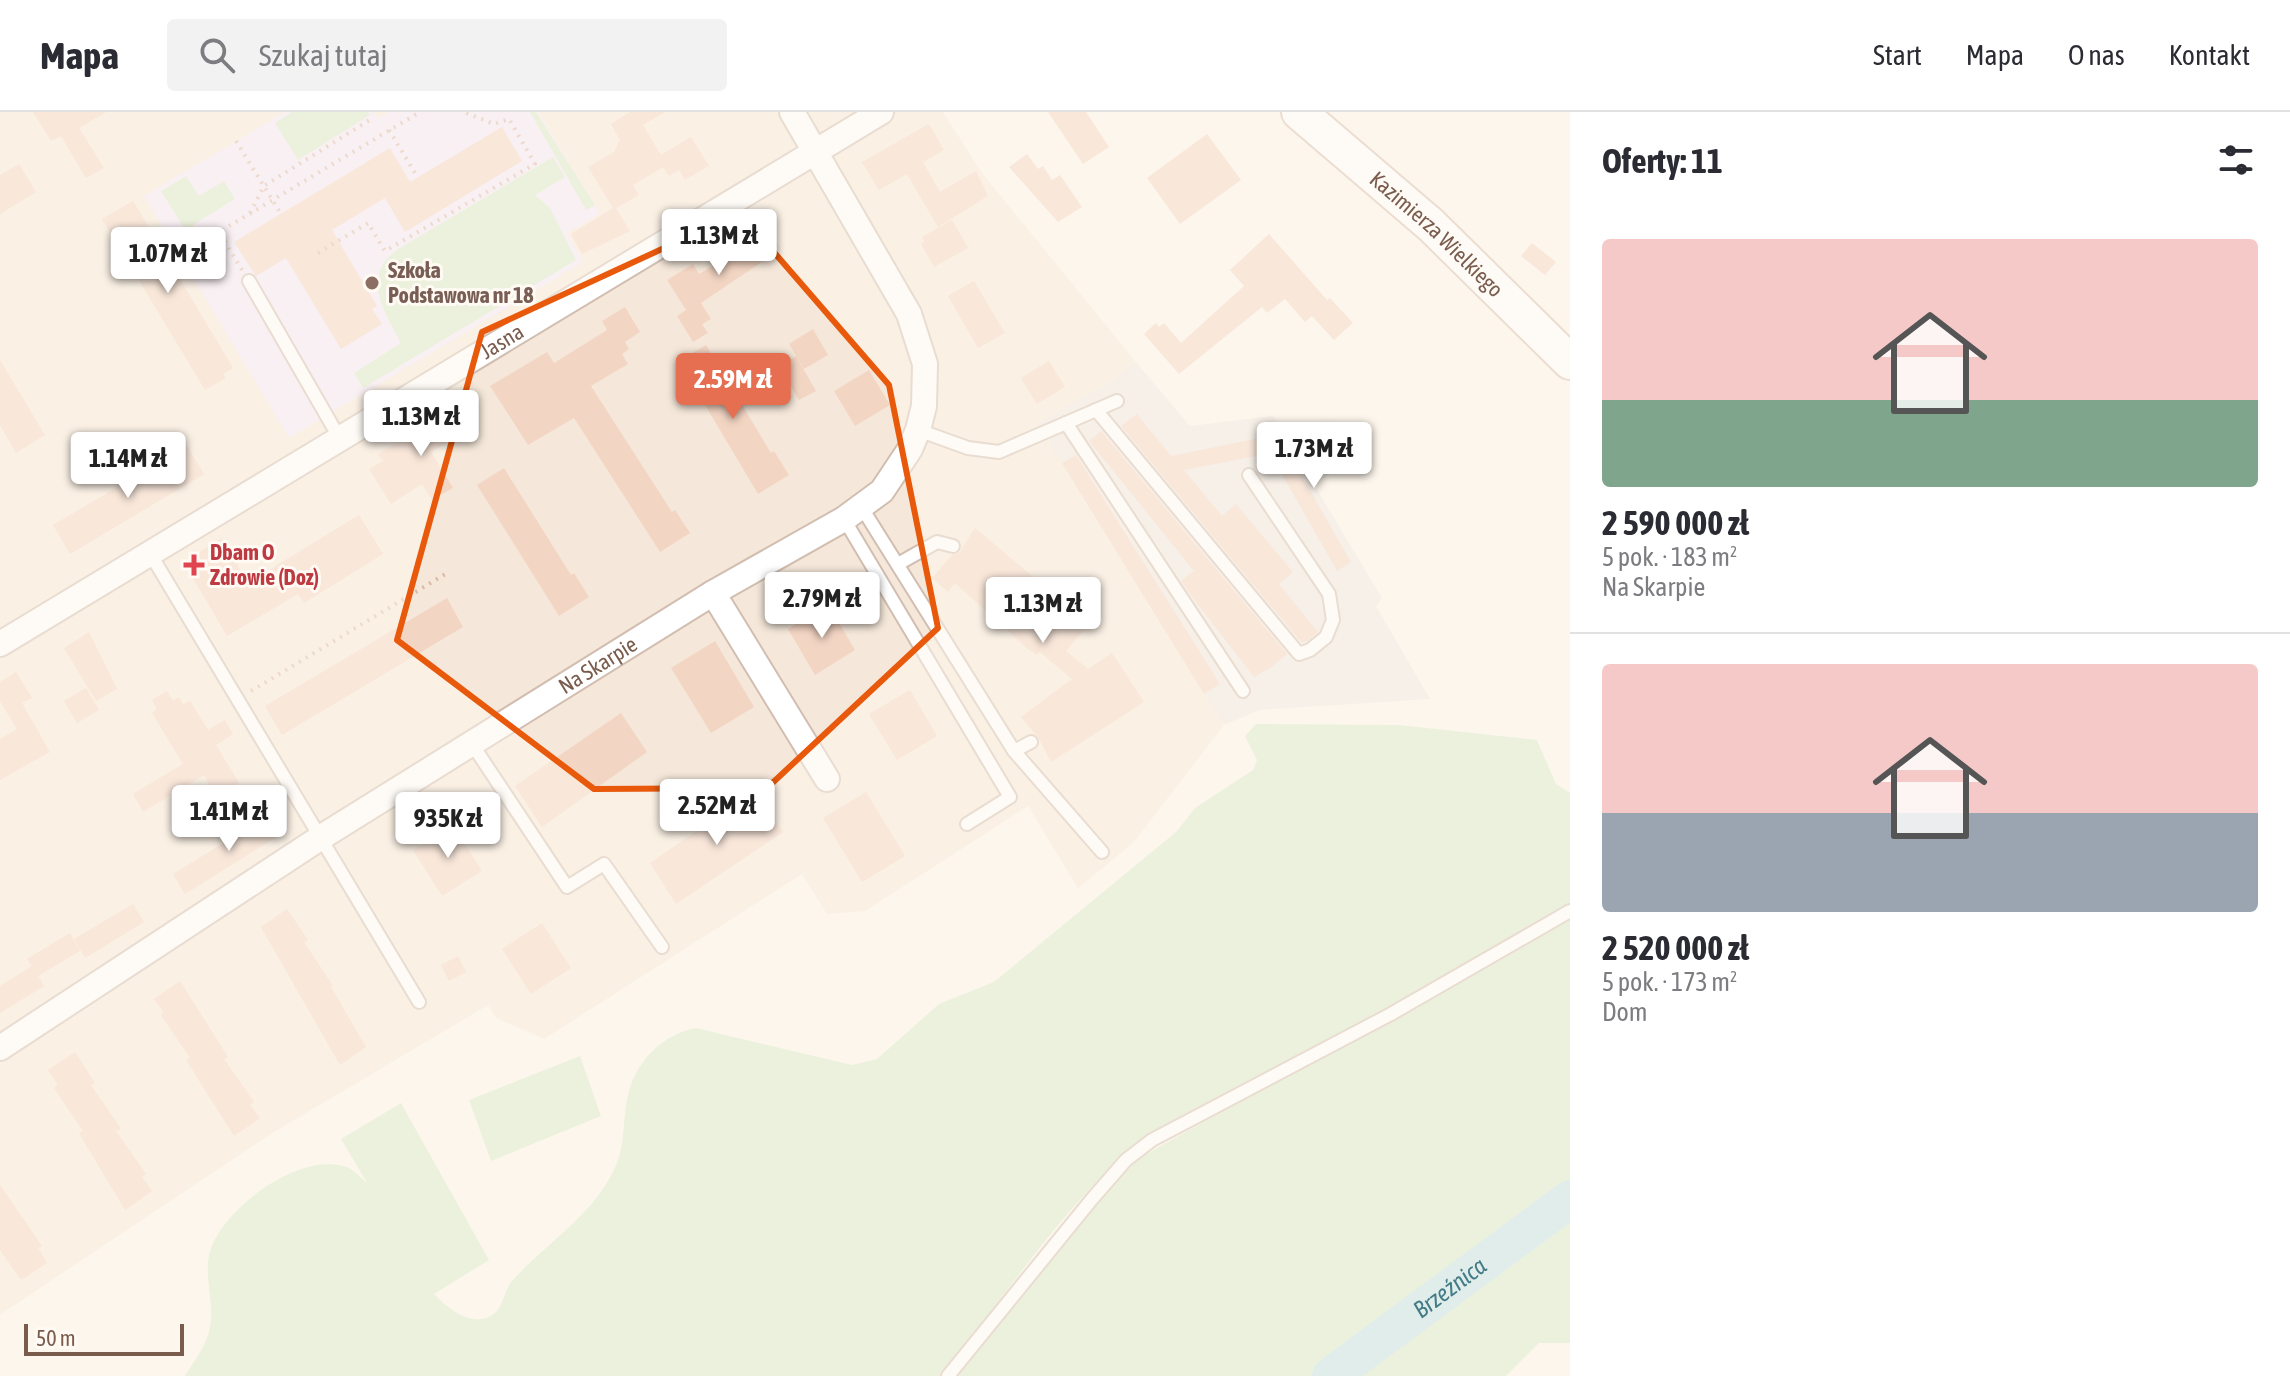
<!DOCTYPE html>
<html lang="pl">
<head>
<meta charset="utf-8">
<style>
  body { margin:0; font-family:"Asap Condensed",sans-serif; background:#f2f2f3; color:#2b2b33; height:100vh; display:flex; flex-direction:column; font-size:30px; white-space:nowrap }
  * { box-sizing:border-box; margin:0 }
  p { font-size:26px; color:#7c7c81 }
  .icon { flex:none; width:44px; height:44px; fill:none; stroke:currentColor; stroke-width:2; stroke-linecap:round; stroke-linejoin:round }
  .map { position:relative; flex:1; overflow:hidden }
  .panel { display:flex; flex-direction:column; background:#fff; width:720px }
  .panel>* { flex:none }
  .scale { position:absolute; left:24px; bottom:20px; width:160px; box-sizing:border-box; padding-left:8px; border:4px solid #7a5c4d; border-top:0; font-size:22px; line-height:28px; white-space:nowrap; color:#7a5c4d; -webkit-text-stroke:6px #fffaf3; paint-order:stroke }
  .price { position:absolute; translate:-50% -68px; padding:0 18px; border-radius:8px; background:#fff; color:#222; font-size:26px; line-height:52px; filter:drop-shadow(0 2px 4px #0008) }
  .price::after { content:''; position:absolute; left:50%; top:48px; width:24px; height:18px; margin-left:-12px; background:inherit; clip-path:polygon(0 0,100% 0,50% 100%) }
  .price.current { background:#e76f51; color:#fff }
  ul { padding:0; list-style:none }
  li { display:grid; align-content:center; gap:16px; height:424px; padding:0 32px }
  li+li { border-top:2px solid #e1e1e2 }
  li span { display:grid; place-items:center; height:248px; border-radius:8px; color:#555 }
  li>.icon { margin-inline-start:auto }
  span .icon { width:144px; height:144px; fill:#fffc; stroke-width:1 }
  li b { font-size:34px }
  h2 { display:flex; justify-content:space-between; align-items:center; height:96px; padding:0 32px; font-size:34px }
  header { display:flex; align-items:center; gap:48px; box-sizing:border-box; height:112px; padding:0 40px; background:#fff; border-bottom:2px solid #e1e1e2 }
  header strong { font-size:38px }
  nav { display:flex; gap:44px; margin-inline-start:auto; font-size:28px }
  .search { width:560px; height:72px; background:#f2f2f3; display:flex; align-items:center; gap:20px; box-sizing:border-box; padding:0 28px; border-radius:8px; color:#7c7c81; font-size:30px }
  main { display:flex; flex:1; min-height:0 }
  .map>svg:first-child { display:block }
  .residential { fill:#f5e8da }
  .industrial { fill:#efe9e4 }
  .education { fill:#f3e8fa }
  .green { fill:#d8ecc9 }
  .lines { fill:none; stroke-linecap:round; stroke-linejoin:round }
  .river { stroke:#bfe3e8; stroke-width:38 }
  .building { fill:#f3d5c3 }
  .lane-casing { stroke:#d1beb0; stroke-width:16 }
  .street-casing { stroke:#d1beb0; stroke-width:28 }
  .secondary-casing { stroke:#d6c0b0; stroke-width:38 }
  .path { stroke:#d9b8a5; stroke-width:4; stroke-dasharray:2 6; stroke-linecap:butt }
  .lane { stroke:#fff; stroke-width:12 }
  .street { stroke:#fff; stroke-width:24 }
  .secondary { stroke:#fff; stroke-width:34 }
  .marked { fill:none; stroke:#e8590c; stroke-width:6; stroke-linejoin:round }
  .education-dot { fill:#8d6e63; stroke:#fffaf3; stroke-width:3 }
  .health-dot { fill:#e0444e; stroke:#fffaf3; stroke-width:3 }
  .labels { text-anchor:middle; stroke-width:6; stroke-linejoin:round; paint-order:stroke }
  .street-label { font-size:22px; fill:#7a5c4d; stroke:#fffaf3 }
  .education-label { font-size:22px; font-weight:bold; fill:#785e54; stroke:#fffaf3; text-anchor:start }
  .health-label { font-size:22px; font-weight:bold; fill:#be3a42; stroke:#fffaf3; text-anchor:start }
  .water-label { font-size:24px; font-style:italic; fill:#437c86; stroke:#fffaf3 }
</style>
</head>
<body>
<header>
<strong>Mapa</strong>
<div class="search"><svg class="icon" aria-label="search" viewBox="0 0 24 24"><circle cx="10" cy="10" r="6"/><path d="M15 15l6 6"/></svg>Szukaj tutaj</div>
<nav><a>Start</a><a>Mapa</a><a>O nas</a><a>Kontakt</a></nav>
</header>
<main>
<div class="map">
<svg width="1570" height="1264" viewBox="0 0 1570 1264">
  <rect width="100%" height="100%" fill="#fdf6ec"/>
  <!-- residential -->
  <path class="residential" d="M0,0H943L982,61L1135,249L1112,269L1038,311L1224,613L1133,731L1078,776L1028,694L865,799L827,802L802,762L544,927L496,906L488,893L269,1023L0,1203Z"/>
  <!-- industrial -->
  <path class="industrial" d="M1135,249L1190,314L1273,304L1382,486L1376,494L1430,587L1260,598L1224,613L1037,311L1112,269Z"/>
  <!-- education -->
  <path class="education" d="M285,0H374L378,7L390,0H538L600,102L567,121L583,150L289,326L144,84Z"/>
  <!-- green -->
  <g class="green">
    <path d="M292,0H368L370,3L298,48L275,11Z"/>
    <path d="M530,0H536L595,93L586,98Z"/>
    <path d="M553,45L565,65L535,83L550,96L576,148L363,276L354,261L401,231C384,199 360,164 398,137Z"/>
    <path d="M186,64L199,84L224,69L235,87L193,113L201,126L207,123L219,143L206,151L161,79Z"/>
    <path d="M1256,612L1399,613L1537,628L1556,672L1570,681V792L1389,897L1129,1038C1060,1100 999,1191 942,1264H185C194,1249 207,1233 210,1215C215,1189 202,1162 211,1136C226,1095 297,1042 343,1054C353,1056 360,1065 367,1071L341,1027L401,991L489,1148L434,1182C447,1195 466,1212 486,1206C504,1201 502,1179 513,1168C548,1129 596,1102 617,1051C626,1028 622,1002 629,979C638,947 664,922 696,916L852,953L877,947L939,892L994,870L1176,720L1195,696L1253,658L1257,648L1245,624Z"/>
    <path d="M1570,805V1231H1539L1506,1264H957L1071,1120L1139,1046Z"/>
    <path d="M580,944L601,1004L491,1049L469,988Z"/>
  </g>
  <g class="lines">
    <!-- river -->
    <path class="river" id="s1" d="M1331,1264L1570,1087"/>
  </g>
  <!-- building -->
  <g class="building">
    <path d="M33,0H106L79,16L104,56L86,66L61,24L51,29Z"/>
    <path d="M630,0H665L643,13L661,43L691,25L709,54L685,68L679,58L669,64L663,55L633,73L639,83L616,96L630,119L582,142L571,122L613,96L588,55L614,40L620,28L611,12Z"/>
    <path d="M1048,0H1086L1109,35L1083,52Z"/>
    <path d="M929,12L944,38L923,50L940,80L976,59L988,84L938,115L907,62L879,78L862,50Z"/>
    <path d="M502,15L522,49L405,120L385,86L332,118L377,194L372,197L382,212L341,237L286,146L256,164L234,130L390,36L410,70Z"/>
    <path d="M1207,22L1241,68L1180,112L1147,66Z"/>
    <path d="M1027,42L1038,57L1043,54L1052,68L1060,63L1082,95L1058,110L1009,55Z"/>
    <path d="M19,52L36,80L0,102V63Z"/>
    <path d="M133,89L233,256L223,262L226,266L205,278L102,107Z"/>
    <path d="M952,108L968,136L934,155L921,132L924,130L922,125Z"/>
    <path d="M765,111L781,137L701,191L711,207L702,212L708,221L693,230L677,204L686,198L667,168L693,152L699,162L736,140L731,131Z"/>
    <path d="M1269,122L1327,188L1330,186L1353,211L1334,228L1312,204L1305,210L1285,187L1267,201L1262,195L1179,262L1144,222L1156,211L1159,215L1164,211L1181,231L1244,174L1230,158Z"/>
    <path d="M1532,131L1556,150L1545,163L1521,144Z"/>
    <path d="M974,169L1005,221L978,236L948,184Z"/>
    <path d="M625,195L640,220L625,230L629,237L622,242L628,252L591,274L672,400L675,398L690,421L660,440L574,306L528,333L490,274L547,240L554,251L607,218L602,209Z"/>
    <path d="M813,217L828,243L804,257L789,232Z"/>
    <path d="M706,233L771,341L774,339L789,363L758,382L679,249Z"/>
    <path d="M796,244L816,279L799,288L779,254Z"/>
    <path d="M0,248L45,323L16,341L0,313Z"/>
    <path d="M1049,249L1065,275L1037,292L1021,266Z"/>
    <path d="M869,258L890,293L855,314L834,279Z"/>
    <path d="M464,292L477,313L431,340L453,376L432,388L422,372L391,392L369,357L383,349L378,342Z"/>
    <path d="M1137,302L1171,344L1269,324L1272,341L1184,358L1222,404L1236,392L1293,460L1279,472L1318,520L1306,530H1301L1121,314Z"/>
    <path d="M1328,309L1340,330L1297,356L1351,450L1337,459L1275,350L1310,329L1306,322Z"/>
    <path d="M1101,319L1287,542L1270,556L1254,565L1189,481L1181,469L1194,459L1089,329Z"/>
    <path d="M187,334L204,362L70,442L53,413Z"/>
    <path d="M1076,343L1220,572L1204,582L1062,351Z"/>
    <path d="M504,356L571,463L574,461L589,485L559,504L477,373Z"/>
    <path d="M359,403L383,442L304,491L298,482L227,524L187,456L190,446L222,426L248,471Z"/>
    <path d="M975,416L1089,512L1066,539L1088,557L1112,541L1144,590L1051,650L1038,625L1021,605L1072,567L1040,540L1037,543L1029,538L955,471L948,480L932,466L952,443L960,440Z"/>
    <path d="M447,486L463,515L282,623L265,594Z"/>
    <path d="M828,492L855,538L815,563L788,517Z"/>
    <path d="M89,520L117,577L96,589L64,536Z"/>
    <path d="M715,529L754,595L711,621L671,556Z"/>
    <path d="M16,560L32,586L22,591L50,640L0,668V627L17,617L0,589V570Z"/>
    <path d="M86,576L99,598L77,611L64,589Z"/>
    <path d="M910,578L937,624L897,648L869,602Z"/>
    <path d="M167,579L173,589L179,585L183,592L190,589L208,618L225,608L233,622L216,633L239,671L216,685L204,663L143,700L133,682L183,652L152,601L157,597L152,588Z"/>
    <path d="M621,601L647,640L542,715L515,674Z"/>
    <path d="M756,678L783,720L676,792L650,751Z"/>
    <path d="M866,680L905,744L862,770L823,706Z"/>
    <path d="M274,700L286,719L185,782L173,762Z"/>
    <path d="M453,713L482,759L442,784L413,738Z"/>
    <path d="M133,792L144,810L85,846L74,827Z"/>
    <path d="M287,797L308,828L304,830L333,874L331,875L366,935L340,953L261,815Z"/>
    <path d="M542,811L571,856L531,882L502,837Z"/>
    <path d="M70,821L80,839L38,864L35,859L44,874L0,901V874L32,854L27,847Z"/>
    <path d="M458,844L466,860L449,869L441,853Z"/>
    <path d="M180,869L228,945L224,947L254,990L250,993L260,1006L234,1024L186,948L190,946L161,903L164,901L154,887Z"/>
    <path d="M75,940L95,971L91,973L121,1017L116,1019L146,1062L142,1065L152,1079L125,1098L79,1021L83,1019L54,976L58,973L48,958Z"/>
    <path d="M0,1073L42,1134L38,1136L47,1151L21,1168L0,1138Z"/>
  </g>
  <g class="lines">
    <!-- lane casing -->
    <g class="lane-casing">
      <g id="lane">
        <path d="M249,169L340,327"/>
        <path d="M1096,298L1299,542L1310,538L1326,525L1333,508L1329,482L1249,363"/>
        <path d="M1066,311L1243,579"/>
        <path d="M918,318L968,336L999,340L1117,289"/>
        <path d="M862,396L1014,639L1102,740"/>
        <path d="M844,407L1010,685L967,712"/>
        <path d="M151,443L419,890"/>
        <path d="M898,452L937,430L953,434"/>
        <path d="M472,632L567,775L604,752L662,835"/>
        <path d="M1014,639L1031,630"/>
        <path d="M948,1264L1092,1087L1126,1048L1152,1028L1391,902L1570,799"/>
      </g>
    </g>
    <!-- street casing -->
    <g class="street-casing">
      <g id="street">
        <path d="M713,481L827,667"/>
        <path id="s2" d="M0,532L881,0"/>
        <path id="s3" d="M0,936L320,726L713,481L844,407L882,379L910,337L918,318L924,294L925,252L909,202L792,0"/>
      </g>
    </g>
    <!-- secondary casing -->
    <g class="secondary-casing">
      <g id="secondary">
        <path id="s4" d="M1299,0L1431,113L1570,250"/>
      </g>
    </g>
    <!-- path -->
    <g class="path">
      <path d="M389,18L418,66"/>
      <path d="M236,29L281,102"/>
      <path d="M250,101L264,74L371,7"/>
      <path d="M318,141L368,111L385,139L535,52L509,7L494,12L464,0"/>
      <path d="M242,158L219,120L420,0"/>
      <path d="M251,579L447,461"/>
    </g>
    <!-- lane -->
    <use href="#lane" class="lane"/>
    <!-- street -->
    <use href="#street" class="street"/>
    <!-- secondary -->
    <use href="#secondary" class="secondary"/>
  </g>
  <!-- marked area -->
  <path d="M0 0H1570V1264H0ZM740,101L889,273L938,516L767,676L594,677L397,528L482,220Z" fill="#fdf6ec" fill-opacity=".55" fill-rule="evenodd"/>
  <path class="marked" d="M740,101L889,273L938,516L767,676L594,677L397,528L482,220Z"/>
  <!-- markers -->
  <circle class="education-dot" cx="372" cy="171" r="8"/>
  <path class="health-dot" d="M190 441h8v8h8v8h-8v8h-8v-8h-8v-8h8z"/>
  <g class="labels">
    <!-- street labels -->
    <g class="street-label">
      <text dy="8" stroke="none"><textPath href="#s4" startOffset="184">Kazimierza Wielkiego</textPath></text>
      <text dy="8" stroke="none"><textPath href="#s2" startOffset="586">Jasna</textPath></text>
      <text dy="8" stroke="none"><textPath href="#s3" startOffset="710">Na Skarpie</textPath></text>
    </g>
    <!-- education labels -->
    <g class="education-label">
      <text x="388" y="166">Szkoła<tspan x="388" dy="25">Podstawowa nr 18</tspan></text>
    </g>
    <!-- health labels -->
    <g class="health-label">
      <text x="210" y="448">Dbam O<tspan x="210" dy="25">Zdrowie (Doz)</tspan></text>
    </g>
    <!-- water labels -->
    <g class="water-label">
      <text dy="8" stroke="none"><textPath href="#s1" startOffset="148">Brzeźnica</textPath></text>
    </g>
  </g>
</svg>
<div class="scale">50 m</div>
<b class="price" style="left:719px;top:165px">1.13M zł</b>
<b class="price" style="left:168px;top:183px">1.07M zł</b>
<b class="price current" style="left:733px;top:309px">2.59M zł</b>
<b class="price" style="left:421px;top:346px">1.13M zł</b>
<b class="price" style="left:1314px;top:378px">1.73M zł</b>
<b class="price" style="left:128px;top:388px">1.14M zł</b>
<b class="price" style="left:822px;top:528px">2.79M zł</b>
<b class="price" style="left:1043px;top:533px">1.13M zł</b>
<b class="price" style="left:717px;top:735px">2.52M zł</b>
<b class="price" style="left:229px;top:741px">1.41M zł</b>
<b class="price" style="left:448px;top:748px">935K zł</b>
</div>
<section class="panel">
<h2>Oferty: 11<svg class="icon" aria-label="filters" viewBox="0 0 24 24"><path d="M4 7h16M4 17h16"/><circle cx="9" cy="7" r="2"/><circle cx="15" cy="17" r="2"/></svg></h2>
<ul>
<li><span style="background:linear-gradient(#f6c9c9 65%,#7fa58c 0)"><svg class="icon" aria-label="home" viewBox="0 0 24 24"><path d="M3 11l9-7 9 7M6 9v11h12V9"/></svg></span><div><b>2 590 000 zł</b><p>5 pok. · 183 m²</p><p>Na Skarpie</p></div></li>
<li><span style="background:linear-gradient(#f6c9c9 60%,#9aa5b1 0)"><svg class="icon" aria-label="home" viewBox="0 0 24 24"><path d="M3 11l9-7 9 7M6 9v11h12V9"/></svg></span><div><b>2 520 000 zł</b><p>5 pok. · 173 m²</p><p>Dom</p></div></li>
</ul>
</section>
</main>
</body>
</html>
